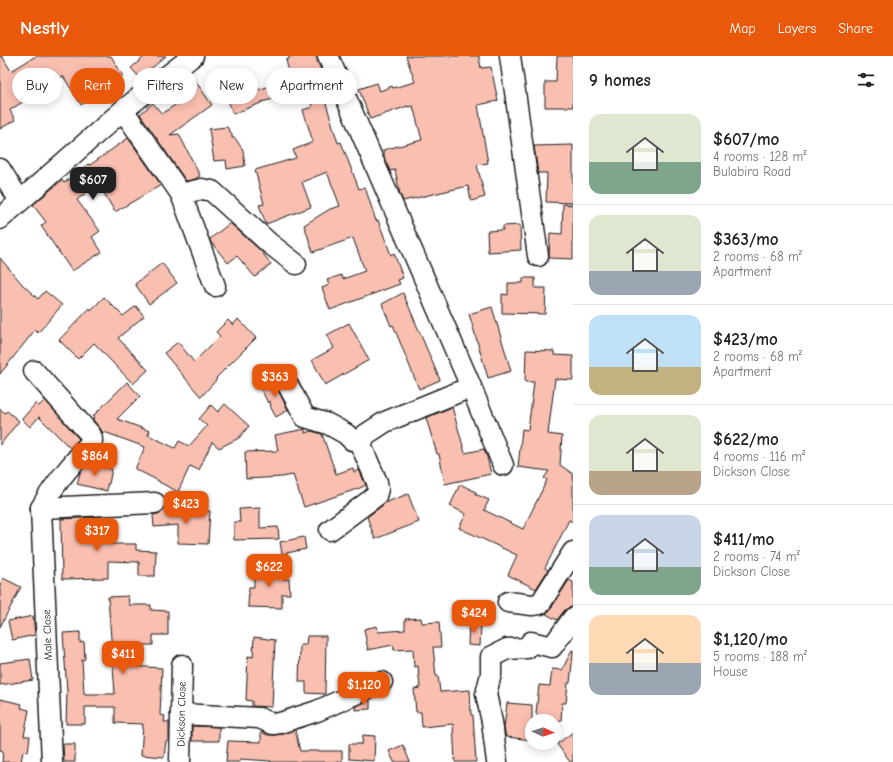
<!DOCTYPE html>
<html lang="en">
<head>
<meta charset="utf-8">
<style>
  body { margin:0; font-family:"Comic Neue",sans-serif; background:#f2f2f2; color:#202124; height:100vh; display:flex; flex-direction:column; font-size:15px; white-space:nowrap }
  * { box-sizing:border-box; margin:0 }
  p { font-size:13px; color:#757577 }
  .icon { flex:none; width:22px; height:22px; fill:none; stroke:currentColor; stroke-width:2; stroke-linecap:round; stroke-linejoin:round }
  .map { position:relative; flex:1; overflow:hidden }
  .drawer { display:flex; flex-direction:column; background:#fff; width:320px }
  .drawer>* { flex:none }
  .banner { position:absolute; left:12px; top:12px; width:380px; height:36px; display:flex; gap:8px }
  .needle { width:26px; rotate:93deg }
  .tools { position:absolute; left:525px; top:658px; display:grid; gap:8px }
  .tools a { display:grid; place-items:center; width:36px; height:36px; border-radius:50%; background:#fff; box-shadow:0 2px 10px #0003; font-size:20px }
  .price { position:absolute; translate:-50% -34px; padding:0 9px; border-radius:8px; background:#ea580c; color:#fff; font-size:13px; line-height:26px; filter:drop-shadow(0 1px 2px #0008) }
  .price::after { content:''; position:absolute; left:50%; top:24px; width:12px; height:9px; margin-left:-6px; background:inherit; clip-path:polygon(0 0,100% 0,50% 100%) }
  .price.active { background:#222; color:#fff }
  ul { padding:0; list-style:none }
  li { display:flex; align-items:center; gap:12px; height:100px; padding:0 16px }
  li+li { border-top:1px solid #e0e0e0 }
  li span { display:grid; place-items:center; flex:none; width:112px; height:80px; border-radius:12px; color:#555 }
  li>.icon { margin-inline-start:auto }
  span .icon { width:48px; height:48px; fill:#fffc; stroke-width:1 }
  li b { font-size:17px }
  h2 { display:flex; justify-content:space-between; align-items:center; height:48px; padding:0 16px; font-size:17px }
  .pill { padding:0 14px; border-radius:18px; background:#fff; box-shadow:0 2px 10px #0003; font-size:14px; line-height:36px }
  .pill.active { background:#ea580c; color:#fff }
  header { display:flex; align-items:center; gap:24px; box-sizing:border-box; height:56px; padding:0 20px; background:#ea580c; color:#fff }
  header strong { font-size:19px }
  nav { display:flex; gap:22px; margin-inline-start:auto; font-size:14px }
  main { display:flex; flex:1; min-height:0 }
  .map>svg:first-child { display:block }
  .building { fill:#f9bfb1; stroke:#1c1c1c }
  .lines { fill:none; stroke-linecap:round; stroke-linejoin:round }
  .minor-casing { stroke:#1c1c1c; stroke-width:23 }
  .minor { stroke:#fff; stroke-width:20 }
  .labels { text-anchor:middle; stroke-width:3; stroke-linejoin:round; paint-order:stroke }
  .street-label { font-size:11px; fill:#1c1c1c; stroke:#fff }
</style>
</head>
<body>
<header>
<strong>Nestly</strong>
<nav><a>Map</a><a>Layers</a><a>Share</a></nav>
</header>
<main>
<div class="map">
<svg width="573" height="706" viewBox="0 0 573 706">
  <rect width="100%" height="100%" fill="#fff"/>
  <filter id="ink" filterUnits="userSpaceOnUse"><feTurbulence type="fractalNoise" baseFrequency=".025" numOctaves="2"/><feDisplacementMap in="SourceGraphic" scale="8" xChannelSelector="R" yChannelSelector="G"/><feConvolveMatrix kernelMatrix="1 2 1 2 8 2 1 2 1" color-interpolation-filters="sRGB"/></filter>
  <g filter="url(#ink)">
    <!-- building -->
    <g class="building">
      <path d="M0,0H2L11,15L36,0H111L123,20L97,35L98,38L81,49L63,20L10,54L15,64L0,73Z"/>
      <path d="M145,0H166L140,22L131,12Z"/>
      <path d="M289,0H317V5L328,29L321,31L338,87L341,86L359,133L365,131L376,165L378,164L391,199L394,197L403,222L398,224L400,228L330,254L322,232L329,229L327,224L341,219L343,223L365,215L353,182L313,196L304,169L330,153L340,150L327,116L302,126L311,151L266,168L259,149L264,148L255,114L296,102L293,94L313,86L303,54L312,51L303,17L290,20L286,4L289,3Z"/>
      <path d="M406,0H479L481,12L491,11L498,45L478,49L488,107L477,109L485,141L471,145L468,130L403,145L400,138L395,114L390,115L385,104L383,94L422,84L413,50L408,51V50L370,63L359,33L377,27L380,35L392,30L393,32L415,26Z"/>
      <path d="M557,0H573V51H545V26H556Z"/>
      <path d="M190,17L212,49L170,79L179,78L200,120L195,123L186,125L140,58L153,47L162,58L182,44L173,30Z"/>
      <path d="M252,20L257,34L274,29L278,42L261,46V47L233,58L223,30Z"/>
      <path d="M227,71L232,78V82H235L243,94L245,110L227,113L226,104L214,105L209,73Z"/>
      <path d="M128,82L161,129L115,156L98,127L77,144L100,175L92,181L102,196L72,215L41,170L46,166L33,149L62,124L64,127L88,108L90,109Z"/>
      <path d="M573,89V147L546,146L547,117H538L534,90Z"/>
      <path d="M563,148L573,149V203L549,202L550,177L562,178Z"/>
      <path d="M230,167L261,195L271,208L255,221L237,200L228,207L210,185V183Z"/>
      <path d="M520,169L521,194L488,196L487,175L503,174V170Z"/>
      <path d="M0,202L23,229L38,243L45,235L62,249L38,277L35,274L0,318Z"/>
      <path d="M162,207L177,227L149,248L135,228Z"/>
      <path d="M523,222H535V232H546L545,258L502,257V238L508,239V227H523Z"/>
      <path d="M403,237L440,324L419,333L393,269L391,270L382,248Z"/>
      <path d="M104,241L123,260L136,250L144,260L118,282L148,314L133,328L94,287L78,303L59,284L90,252L91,254Z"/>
      <path d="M492,251L511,315L488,322L469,258Z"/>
      <path d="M238,263L256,282L216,322L217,323L201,341L164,297L178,286L194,306L220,280L216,276L228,264L233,269Z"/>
      <path d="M349,267L369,304L325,329L312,304L334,292L327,279Z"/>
      <path d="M526,294L554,295V299L573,300V324L555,323L548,378L562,380L560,409L573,418V466L569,464L545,512L548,514L536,533L508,519L517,499L459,472L466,458L450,450L460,428L476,436L475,438L489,444L484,454L523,473L547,424L544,422L549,415L518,411L522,373L528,374L534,326H525Z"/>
      <path d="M280,322L281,323L279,325L278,330L279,336L288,354L276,361L271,352L270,345L268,347L261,333Z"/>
      <path d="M127,326L140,340L117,363L150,375L148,379L175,392L179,385L189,390L207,370L199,363L211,349L218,356L225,348L249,370L239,382L219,392L212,386L199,414L190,410L178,436L159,426V425L135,413L145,391L104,376L103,377L100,372L93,364L94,359Z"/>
      <path d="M45,344L79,383L70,392L39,361L30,371L22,363L36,347L39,350Z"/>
      <path d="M452,351L465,397L484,393L487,401L491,418L445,428L439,398H437L426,362Z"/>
      <path d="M0,353L5,357L7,355L19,365L0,389Z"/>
      <path d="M305,373V377L311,375L322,378L336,418L353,412L354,416L359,414L366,429L360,432L304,451L293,419L282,421L246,423L245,396L278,395L275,379Z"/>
      <path d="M88,407L112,413L109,428H107V435L77,428L80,417Z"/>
      <path d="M408,438L419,466L375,483L367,461L383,449L384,447Z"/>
      <path d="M260,452V472L278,471L279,483L234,484V466H240L239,453Z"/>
      <path d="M164,454L210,455L208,488L178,487V469L154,471L153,459L161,457Z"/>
      <path d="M101,461L96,479L108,484V488H136V494L156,495L155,520H139V506L108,505V522L62,523L61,463Z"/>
      <path d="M304,481L306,493L282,498L280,486Z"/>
      <path d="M265,508L283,509V523H289L290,538H282V552L248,551L249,531H254V520L265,521Z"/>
      <path d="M3,522L21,531L0,571V529Z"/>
      <path d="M569,524L573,526V551L568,552L564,555L557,564L546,558L550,554Z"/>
      <path d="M128,540L129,549H151V554L168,555V579H153V589H130L131,610L162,612L160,659L165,660L164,666H169V685H166L164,701L141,699L143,668L115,667V651H85V668H66L67,636L63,577L80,576V587L84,586L85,603L82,604L84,637H85V638H115L108,541Z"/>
      <path d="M33,560L35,579L12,584L8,565Z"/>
      <path d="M421,562L422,567L439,566L441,591H433L436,620H438L440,636L470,634L471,659H473L476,706H455L453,668L422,671L421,656H416L414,633L420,632L418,610L414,611L413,593L394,594L393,589L368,594L364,573L377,570L378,576L405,574V563Z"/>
      <path d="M469,566L481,567L480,590L468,589Z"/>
      <path d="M307,580H326L325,638L306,637V626H299L300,589H306Z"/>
      <path d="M254,581L275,584L272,651L252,650V645L246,644L248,600L253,601Z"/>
      <path d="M572,594H573V598L570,627H568L566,647H562L561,665H541L536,657L539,629L550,630L552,613L562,614Z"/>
      <path d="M30,603L33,624L0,629V607Z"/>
      <path d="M0,643L22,648L21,652L29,654L24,680H30L28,696L23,695L21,706H2L3,695L0,694Z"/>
      <path d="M370,644V653L355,654V651Z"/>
      <path d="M507,647L532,649V684L506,681L504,672Z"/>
      <path d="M192,670L219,671V685H192Z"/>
      <path d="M295,674L300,695H342V706H270L271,705L240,703V706H226L228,685L261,686V676L268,679H275L284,678Z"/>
      <path d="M573,676V706H570L557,688Z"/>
      <path d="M363,679L375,680L374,705L349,703V688H362Z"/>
      <path d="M63,688H75V706H64Z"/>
      <path d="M403,689L410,706H394L389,695Z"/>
    </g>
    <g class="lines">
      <!-- minor casing -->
      <g class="minor-casing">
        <g id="minor">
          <path d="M328,0L469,326L503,409"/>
          <path d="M510,0L538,200"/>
          <path d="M123,54L181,138L215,230"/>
          <path d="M0,113L20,145"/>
          <path d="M181,138L202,133L212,135L269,187L296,208"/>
          <path d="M0,163L123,54L193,0"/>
          <path d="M34,315L90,378C92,380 92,382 92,385C74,406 54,428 41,452"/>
          <path d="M289,331L305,361L328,368L346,378L352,384L363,383"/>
          <path d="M41,452L52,706"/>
          <path d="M41,452L155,447"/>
          <path d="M330,474L376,440L378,433L377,426L362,392V387L365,379L385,366L471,331"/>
          <path d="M508,546L532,549L540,548L573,496"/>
          <path d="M181,658L259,662L273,668L280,667L317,655L382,626"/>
          <path d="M180,706L182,609"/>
          <path d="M497,706L492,666L486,638L491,618V601L507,593L527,592L531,586L552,591L573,562"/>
        </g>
      </g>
      <!-- minor -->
      <use href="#minor" class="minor"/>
    </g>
  </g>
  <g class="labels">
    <!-- street labels -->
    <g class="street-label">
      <text transform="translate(47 579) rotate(-92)" y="4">Male Close</text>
      <text transform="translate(181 658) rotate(-89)" y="4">Dickson Close</text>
    </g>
  </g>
</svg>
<div class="tools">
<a><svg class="needle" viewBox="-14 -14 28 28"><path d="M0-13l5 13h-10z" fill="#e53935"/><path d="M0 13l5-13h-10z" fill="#757577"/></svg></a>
</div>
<b class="price active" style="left:93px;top:145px">$607</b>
<b class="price" style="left:275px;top:342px">$363</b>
<b class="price" style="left:95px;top:421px">$864</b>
<b class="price" style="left:186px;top:469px">$423</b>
<b class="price" style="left:97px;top:496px">$317</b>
<b class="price" style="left:269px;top:532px">$622</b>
<b class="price" style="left:474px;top:578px">$424</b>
<b class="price" style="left:123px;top:619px">$411</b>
<b class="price" style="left:364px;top:650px">$1,120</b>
<div class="banner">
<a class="pill">Buy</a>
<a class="pill active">Rent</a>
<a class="pill">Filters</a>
<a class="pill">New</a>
<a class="pill">Apartment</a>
</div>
</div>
<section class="drawer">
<h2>9 homes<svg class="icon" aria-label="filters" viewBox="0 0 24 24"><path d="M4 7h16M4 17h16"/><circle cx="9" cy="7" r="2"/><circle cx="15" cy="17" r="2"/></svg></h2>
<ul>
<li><span style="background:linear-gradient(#dfe7d0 60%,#7fa58c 0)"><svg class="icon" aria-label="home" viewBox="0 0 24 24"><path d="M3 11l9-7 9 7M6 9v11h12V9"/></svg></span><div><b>$607/mo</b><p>4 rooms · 128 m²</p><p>Bulabira Road</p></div></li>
<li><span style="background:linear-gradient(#dfe7d0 70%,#9aa5b1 0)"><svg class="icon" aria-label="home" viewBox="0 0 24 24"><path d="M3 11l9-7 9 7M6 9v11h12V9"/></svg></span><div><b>$363/mo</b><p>2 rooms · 68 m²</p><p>Apartment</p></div></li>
<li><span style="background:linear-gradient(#bfe0f5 65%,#c2b280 0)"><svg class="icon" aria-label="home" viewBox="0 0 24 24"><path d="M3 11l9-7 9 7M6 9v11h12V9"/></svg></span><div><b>$423/mo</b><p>2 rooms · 68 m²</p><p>Apartment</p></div></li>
<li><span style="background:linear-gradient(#dfe7d0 70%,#b9a48a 0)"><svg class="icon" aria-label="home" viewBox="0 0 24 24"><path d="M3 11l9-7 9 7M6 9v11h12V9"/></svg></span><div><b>$622/mo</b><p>4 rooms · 116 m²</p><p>Dickson Close</p></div></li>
<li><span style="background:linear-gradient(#c9d6e8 65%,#7fa58c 0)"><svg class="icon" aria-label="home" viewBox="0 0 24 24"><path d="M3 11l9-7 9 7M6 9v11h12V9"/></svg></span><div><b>$411/mo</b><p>2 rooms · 74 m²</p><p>Dickson Close</p></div></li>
<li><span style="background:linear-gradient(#ffd9b3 60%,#9aa5b1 0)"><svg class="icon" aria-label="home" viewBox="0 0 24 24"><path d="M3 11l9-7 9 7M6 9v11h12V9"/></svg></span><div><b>$1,120/mo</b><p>5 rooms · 188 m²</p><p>House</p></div></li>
</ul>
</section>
</main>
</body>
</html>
